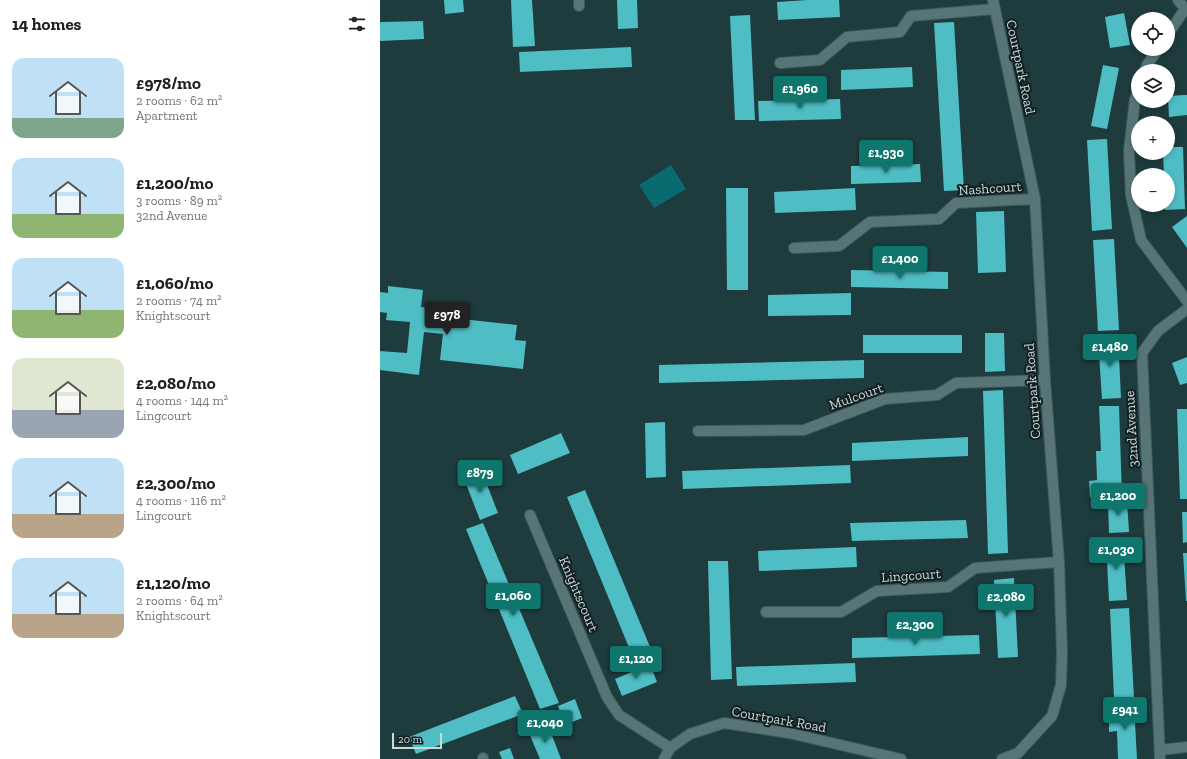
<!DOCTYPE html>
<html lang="en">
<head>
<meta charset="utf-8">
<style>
  body { margin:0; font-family:"Zilla Slab",serif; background:#f2f2f2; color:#202124; height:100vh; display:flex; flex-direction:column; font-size:15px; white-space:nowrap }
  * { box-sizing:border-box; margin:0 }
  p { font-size:13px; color:#757577 }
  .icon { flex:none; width:22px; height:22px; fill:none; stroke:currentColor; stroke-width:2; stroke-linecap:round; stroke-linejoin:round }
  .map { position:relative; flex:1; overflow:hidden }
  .drawer { display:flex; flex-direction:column; background:#fff; width:380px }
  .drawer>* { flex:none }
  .tools { position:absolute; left:751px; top:12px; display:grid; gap:8px }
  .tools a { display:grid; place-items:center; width:44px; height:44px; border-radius:50%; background:#fff; box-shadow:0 2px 6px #0003; font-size:20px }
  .scale { position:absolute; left:12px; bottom:10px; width:50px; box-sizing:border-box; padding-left:4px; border:2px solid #c9d9da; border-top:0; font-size:11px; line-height:14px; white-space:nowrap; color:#c9d9da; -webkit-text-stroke:3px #131f20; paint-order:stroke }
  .price { position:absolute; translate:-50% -34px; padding:0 9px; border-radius:4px; background:#0f766e; color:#fff; font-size:13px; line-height:26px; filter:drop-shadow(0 1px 2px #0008) }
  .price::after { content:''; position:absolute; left:50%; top:24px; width:12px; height:9px; margin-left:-6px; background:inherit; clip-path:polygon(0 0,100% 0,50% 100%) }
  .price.on { background:#222; color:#fff }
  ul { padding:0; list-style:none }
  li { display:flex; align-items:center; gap:12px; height:100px; padding:0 12px }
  li span { display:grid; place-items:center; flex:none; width:112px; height:80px; border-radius:12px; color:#555 }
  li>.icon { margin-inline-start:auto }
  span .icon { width:48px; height:48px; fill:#fffc; stroke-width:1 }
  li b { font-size:17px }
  h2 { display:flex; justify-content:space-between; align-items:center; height:48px; padding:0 12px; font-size:17px }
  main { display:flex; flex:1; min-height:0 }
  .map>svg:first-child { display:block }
  .green { fill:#096b70 }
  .building { fill:#4fbdc4 }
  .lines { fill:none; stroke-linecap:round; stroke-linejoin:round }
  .minor-casing { stroke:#3f595b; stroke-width:12 }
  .minor { stroke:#577577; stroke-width:10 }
  .labels { text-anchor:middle; stroke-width:4; stroke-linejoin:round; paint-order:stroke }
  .street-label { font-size:14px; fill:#c9d9da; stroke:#131f20 }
</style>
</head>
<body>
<main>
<section class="drawer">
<h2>14 homes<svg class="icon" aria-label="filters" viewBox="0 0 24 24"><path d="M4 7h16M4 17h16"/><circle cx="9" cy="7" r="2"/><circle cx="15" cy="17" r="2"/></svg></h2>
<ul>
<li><span style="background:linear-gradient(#bfe0f5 75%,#7fa58c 0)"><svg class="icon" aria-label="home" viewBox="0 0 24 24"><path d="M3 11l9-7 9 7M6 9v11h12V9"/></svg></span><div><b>£978/mo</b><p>2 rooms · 62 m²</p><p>Apartment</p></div></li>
<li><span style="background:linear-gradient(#bfe0f5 70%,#8fb573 0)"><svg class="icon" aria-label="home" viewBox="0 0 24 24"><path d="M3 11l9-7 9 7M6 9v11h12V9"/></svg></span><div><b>£1,200/mo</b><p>3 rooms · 89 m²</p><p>32nd Avenue</p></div></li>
<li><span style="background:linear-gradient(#bfe0f5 65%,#8fb573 0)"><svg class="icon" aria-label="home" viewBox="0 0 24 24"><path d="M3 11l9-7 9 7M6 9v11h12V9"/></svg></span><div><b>£1,060/mo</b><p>2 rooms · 74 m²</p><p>Knightscourt</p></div></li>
<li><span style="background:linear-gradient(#dfe7d0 65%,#9aa5b1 0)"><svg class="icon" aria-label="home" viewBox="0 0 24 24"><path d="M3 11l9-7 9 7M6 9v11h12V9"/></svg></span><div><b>£2,080/mo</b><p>4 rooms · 144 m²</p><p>Lingcourt</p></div></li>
<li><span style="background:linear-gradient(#bfe0f5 70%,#b9a48a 0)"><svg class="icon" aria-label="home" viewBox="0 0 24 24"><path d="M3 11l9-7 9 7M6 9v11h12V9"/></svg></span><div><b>£2,300/mo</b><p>4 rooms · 116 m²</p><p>Lingcourt</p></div></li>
<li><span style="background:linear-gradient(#bfe0f5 70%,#b9a48a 0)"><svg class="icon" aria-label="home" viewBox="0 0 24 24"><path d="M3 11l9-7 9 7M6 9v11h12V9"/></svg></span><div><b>£1,120/mo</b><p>2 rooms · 64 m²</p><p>Knightscourt</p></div></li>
</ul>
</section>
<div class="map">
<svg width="807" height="759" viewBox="0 0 807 759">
  <rect width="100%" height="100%" fill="#1e3b3d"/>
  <!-- green -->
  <path class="green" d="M291,165L306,189L274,208L259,185Z"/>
  <!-- building -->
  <g class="building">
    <path d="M64,0H83L84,12L65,14Z"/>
    <path d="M131,0H152L155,46L133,47Z"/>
    <path d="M237,0H257L258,28L238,29Z"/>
    <path d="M428,0H459L460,17L398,20L397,2Z"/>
    <path d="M744,13L750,45L730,48L725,17Z"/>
    <path d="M370,15L375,120H355L350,16Z"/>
    <path d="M43,21L44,39L0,41V22Z"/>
    <path d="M574,22L584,190L564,191L554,23Z"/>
    <path d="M251,47L252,67L140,72L139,52Z"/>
    <path d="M723,65L739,68L727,129L711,126Z"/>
    <path d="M532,67L533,87L461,90V70Z"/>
    <path d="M804,95H807V115L789,117L788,96Z"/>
    <path d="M460,99L461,119L379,121L378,101Z"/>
    <path d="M727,139L732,229L712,231L707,140Z"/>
    <path d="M788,147H803L805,209L785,210V205H788V175H784L783,153H788Z"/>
    <path d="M540,164L541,182L471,184V166Z"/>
    <path d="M346,188H368V290H347Z"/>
    <path d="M475,188L476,210L395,213L394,192Z"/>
    <path d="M624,211L626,272L598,273L596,212Z"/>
    <path d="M807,216V248L792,227Z"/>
    <path d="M734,239L739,330L718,331L713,240Z"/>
    <path d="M471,270L568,272V289L471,287Z"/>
    <path d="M8,286L43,290L41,307L73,310L72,318L137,325L135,340L146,341L143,369L60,360L63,334L44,332L39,375L0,370V351L27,353L30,322L6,320L7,313L0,312V292L8,293Z"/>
    <path d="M471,293V315L388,316V295Z"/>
    <path d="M605,333H624L625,371L605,372Z"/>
    <rect x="483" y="335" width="99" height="18"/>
    <path d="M738,337L741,398L722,399L718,339Z"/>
    <path d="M807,357V383L800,385L792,363Z"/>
    <path d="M484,360V378L279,383V365Z"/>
    <path d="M623,390L628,553L608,554L603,391Z"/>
    <path d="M719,406H739L742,495L710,497L709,481L717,480L716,451H721Z"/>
    <path d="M797,409H807V499H800Z"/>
    <path d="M285,422L286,477L266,478L265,423Z"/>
    <path d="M181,433L190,453L138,474L130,455Z"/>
    <path d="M588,437V456L472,461V443Z"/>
    <path d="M470,465L471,483L303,489L302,471Z"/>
    <path d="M101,469L118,513L100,520L83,476Z"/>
    <path d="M205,490L275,659L257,667L187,497Z"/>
    <path d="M747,501L749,532L729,533L728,502Z"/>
    <path d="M802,512H807V542L803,543Z"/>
    <path d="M586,520L588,538L472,541L470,523Z"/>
    <path d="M103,523L179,703L160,709L86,529Z"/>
    <path d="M743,540L747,600L729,601L726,541Z"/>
    <path d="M476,547L477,567L379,571L378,551Z"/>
    <path d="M803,553H807V601H806Z"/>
    <path d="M328,561H348L352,679L331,680Z"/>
    <path d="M634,578L638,657L618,658L614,580Z"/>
    <path d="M749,608L754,698H734L730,609Z"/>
    <path d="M599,635L600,654L472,658V638Z"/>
    <path d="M475,663L476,682L357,686L356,667Z"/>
    <path d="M270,664L277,682L242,696L235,679Z"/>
    <path d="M135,696L143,714L36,754L29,737Z"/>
    <path d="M195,699L202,718L185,725L178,706Z"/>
    <path d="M754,704L757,759H738L737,731L729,732V721H736L735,705Z"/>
    <path d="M168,726L173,738L181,759H160L149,733Z"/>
    <path d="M130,748L134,759H122L119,752Z"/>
  </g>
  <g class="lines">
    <!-- minor casing -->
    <g class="minor-casing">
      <g id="minor">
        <path d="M199,0V6"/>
        <path d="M613,0L655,199L665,380L679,562L682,653L681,685L672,716L638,753L622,759"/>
        <path d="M798,0L807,11"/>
        <path d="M788,34L805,9"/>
        <path d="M400,63L440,60L467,37L520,32L531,16L615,9"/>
        <path d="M765,71L767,65L778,49"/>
        <path d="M758,91L755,99L749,151L751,195L761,240L807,301"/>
        <path d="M414,248L459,246L490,222L559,219L576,203L655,199"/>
        <path d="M318,431L424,430L505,399L557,395L576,383L665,380"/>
        <path d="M150,515L227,697L239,715L290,748"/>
        <path d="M386,612H461L497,591L568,587L595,568L679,562"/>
        <path d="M780,750L807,747"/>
        <path d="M103,758V759"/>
        <path d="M284,759L290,748L310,734L344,723L409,733L521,759"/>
        <path d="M780,759L762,353L778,331L807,309"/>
      </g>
    </g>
    <!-- minor -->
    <use href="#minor" class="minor"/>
  </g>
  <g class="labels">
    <!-- street labels -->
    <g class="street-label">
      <text transform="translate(641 67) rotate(78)" y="5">Courtpark Road</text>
      <text transform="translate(610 188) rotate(-4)" y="5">Nashcourt</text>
      <text transform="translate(652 391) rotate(-94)" y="5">Courtpark Road</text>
      <text transform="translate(476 396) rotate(-19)" y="5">Mulcourt</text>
      <text transform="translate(751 429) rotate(-93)" y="5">32nd Avenue</text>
      <text transform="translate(531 575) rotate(-4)" y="5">Lingcourt</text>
      <text transform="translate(199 594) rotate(67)" y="5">Knightscourt</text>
      <text transform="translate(399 719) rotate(10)" y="5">Courtpark Road</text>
    </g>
  </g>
</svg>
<div class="tools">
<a><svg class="icon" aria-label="locate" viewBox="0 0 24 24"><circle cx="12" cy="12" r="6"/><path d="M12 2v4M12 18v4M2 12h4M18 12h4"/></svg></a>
<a><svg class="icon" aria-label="layers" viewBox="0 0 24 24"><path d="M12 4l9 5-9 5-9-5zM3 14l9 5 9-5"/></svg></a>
<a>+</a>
<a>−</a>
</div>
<div class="scale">20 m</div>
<b class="price" style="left:420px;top:110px">£1,960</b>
<b class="price" style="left:506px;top:174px">£1,930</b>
<b class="price" style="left:520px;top:280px">£1,400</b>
<b class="price on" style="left:67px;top:336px">£978</b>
<b class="price" style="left:730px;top:368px">£1,480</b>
<b class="price" style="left:100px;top:494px">£879</b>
<b class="price" style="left:738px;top:517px">£1,200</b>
<b class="price" style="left:736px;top:571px">£1,030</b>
<b class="price" style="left:133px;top:617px">£1,060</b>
<b class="price" style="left:626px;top:618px">£2,080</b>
<b class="price" style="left:535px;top:646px">£2,300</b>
<b class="price" style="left:256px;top:680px">£1,120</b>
<b class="price" style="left:745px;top:731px">£941</b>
<b class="price" style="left:165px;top:744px">£1,040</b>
</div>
</main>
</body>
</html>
